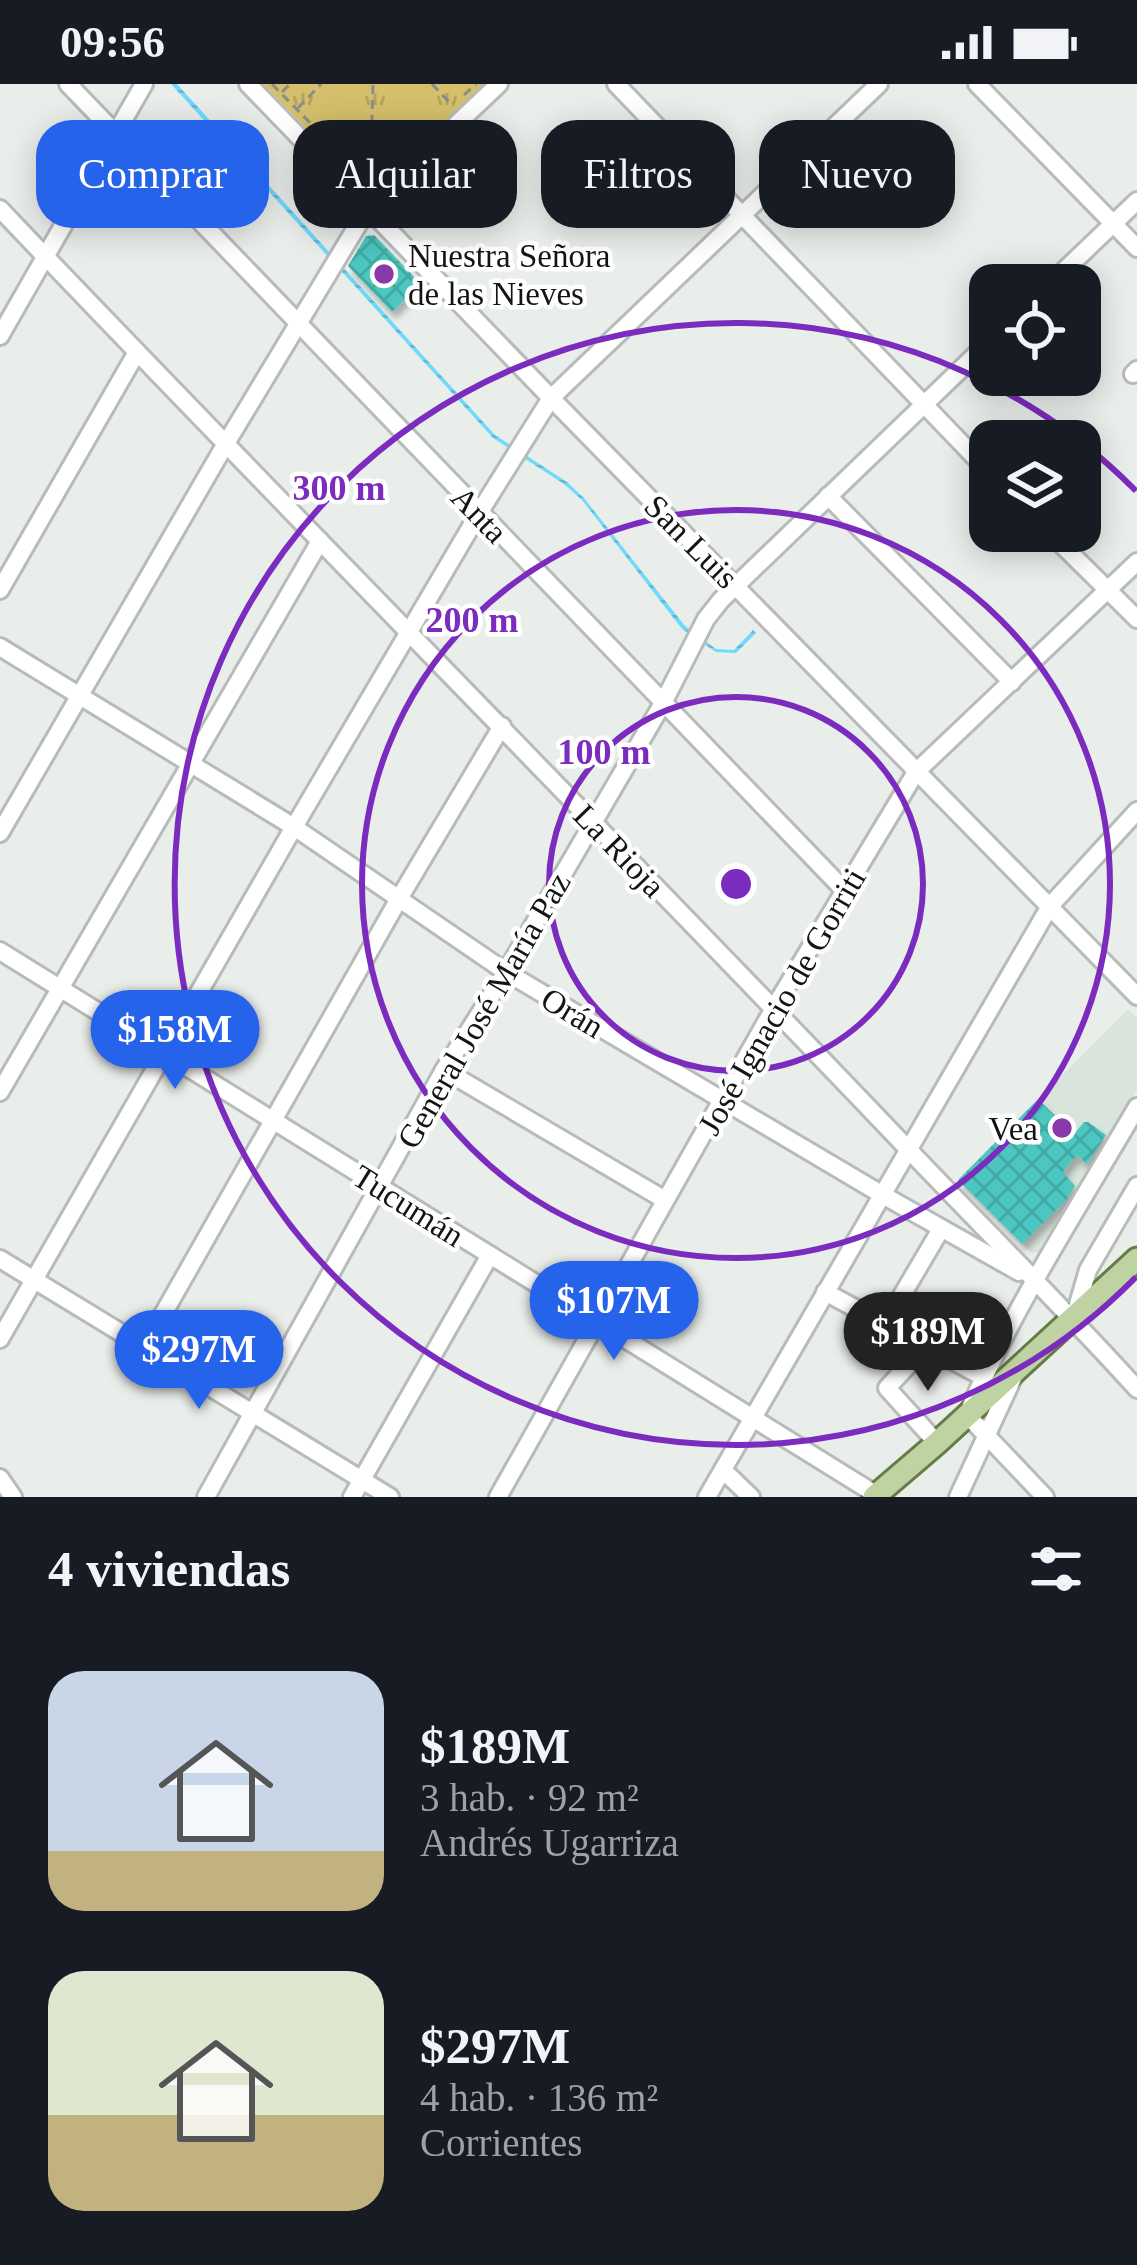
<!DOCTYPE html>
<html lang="es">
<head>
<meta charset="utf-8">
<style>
  body { margin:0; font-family:Georgia,serif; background:#242831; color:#f1f3f6; height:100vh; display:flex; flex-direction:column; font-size:45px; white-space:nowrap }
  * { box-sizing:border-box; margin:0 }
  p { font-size:39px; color:#9ea1a6 }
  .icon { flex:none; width:66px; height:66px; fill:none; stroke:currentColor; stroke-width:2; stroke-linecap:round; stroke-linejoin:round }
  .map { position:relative; height:1413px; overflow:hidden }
  .side { display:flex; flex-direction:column; background:#171b24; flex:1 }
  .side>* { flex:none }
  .guide { position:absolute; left:36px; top:36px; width:1065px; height:108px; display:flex; gap:24px }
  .buttons { position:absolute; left:969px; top:180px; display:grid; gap:24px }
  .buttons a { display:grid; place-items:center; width:132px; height:132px; border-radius:24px; background:#171b24; box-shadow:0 6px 30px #0003; font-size:60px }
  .price { position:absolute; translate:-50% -102px; padding:0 27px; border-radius:42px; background:#2563eb; color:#fff; font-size:39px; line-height:78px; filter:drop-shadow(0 3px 6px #0008) }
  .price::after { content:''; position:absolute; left:50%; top:72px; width:36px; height:27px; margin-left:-18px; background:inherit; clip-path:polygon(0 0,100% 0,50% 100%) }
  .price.on { background:#222; color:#fff }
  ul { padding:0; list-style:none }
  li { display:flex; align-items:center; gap:36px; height:300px; padding:0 48px }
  li span { display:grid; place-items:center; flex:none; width:336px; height:240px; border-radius:36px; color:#555 }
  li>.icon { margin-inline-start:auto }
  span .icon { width:144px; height:144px; fill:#fffc; stroke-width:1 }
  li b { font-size:51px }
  h2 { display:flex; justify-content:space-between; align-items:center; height:144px; padding:0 48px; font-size:51px }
  .chip { padding:0 42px; border-radius:36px; background:#171b24; box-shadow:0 6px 30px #0003; font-size:42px; line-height:108px }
  .chip.on { background:#2563eb; color:#fff }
  .status { display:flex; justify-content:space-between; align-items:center; height:84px; padding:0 60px; background:#171b24; direction:ltr }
  .status svg { height:33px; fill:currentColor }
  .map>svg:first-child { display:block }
  .built { fill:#d9e4dd }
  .grass { fill:url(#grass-tufts) }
  .water { fill:url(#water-rules) }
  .building { fill:url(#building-cross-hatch); filter:url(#shadow) }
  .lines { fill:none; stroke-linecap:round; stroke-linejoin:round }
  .minor-casing { stroke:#b7bbb9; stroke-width:22 }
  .major-casing { stroke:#667c48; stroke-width:27 }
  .path { stroke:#8a8d8b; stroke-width:3; stroke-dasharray:9 6; stroke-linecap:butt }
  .minor { stroke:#fff; stroke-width:16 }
  .major { stroke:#bed2a2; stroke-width:21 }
  .ring { fill:none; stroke:#7b2cbf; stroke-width:6 }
  .poi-dot { fill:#893aaa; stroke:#fff; stroke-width:4.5 }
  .labels { text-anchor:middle; stroke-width:9; stroke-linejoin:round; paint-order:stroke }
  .poi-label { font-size:33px; fill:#131414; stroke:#fff; text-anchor:start }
  .street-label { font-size:33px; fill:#131414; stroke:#fff }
  .centre { fill:#7b2cbf; stroke:#fff; stroke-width:6 }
  .ring-label { font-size:36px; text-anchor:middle; font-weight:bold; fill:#7b2cbf; stroke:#fff; stroke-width:9; stroke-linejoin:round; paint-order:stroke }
</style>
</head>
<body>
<div class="status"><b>09:56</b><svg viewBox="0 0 49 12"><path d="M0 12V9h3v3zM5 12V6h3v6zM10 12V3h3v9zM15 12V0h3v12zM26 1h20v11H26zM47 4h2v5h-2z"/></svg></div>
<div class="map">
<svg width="1137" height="1413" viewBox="0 0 1137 1413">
  <defs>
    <pattern id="grass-tufts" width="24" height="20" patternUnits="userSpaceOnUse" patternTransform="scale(3)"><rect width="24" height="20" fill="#d4c06b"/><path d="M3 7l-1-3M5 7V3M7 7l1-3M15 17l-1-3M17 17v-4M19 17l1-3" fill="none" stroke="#b5a45c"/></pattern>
    <pattern id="water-rules" width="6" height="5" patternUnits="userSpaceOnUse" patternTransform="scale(3)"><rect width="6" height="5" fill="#71dafc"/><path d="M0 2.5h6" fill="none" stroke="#61bad7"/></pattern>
    <pattern id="building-cross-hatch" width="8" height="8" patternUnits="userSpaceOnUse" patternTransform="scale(3)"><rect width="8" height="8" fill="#4cc6c0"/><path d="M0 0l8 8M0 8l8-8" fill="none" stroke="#42a9a4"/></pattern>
    <filter id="shadow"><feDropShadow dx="4" dy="7" stdDeviation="3" flood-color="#0004"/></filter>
  </defs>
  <rect width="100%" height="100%" fill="#eaeeeb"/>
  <!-- built -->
  <path class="built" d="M1128,925L1137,934V1006L1038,1168L1031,1169L958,1096Z"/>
  <!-- grass -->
  <path class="grass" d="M263,0H485L377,103L370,105L363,103Z"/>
  <!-- water -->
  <path class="water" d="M171,0H177L495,351L567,398L584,414L685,542L716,565L734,566L753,546L756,549L736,569L716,568L682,545L582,416L564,400L493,354Z"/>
  <!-- building -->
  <g class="building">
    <path d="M374,151L421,200L392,228L348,182L366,152Z"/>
    <path d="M1038,1015L1074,1050L1084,1038H1088L1106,1051L1087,1080L1077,1071L1063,1088L1075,1102L1067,1115L1022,1160L958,1096Z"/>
  </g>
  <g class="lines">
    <!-- minor casing -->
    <g class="minor-casing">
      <g id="minor">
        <path d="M68,0L844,806"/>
        <path d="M248,0L551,314L1137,912"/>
        <path d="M616,0L990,389"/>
        <path d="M977,0L1137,164"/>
        <path d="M0,125C300,440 606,748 906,1063C983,1144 1062,1222 1137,1305"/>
        <path d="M1049,201L1137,117"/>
        <path d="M0,252L144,0"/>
        <path d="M1133,290L1137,286"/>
        <path d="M828,412L1012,598"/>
        <path d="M1048,447L1137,535"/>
        <path d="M0,506L137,268"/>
        <path d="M0,563L294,743L506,888L881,1110L1019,1188"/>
        <path d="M0,749L225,361L368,124L499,0"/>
        <path d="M0,867L880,1413"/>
        <path d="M444,986L665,1116"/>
        <path d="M0,1008L320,457"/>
        <path d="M0,1175L390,1413"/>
        <path d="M825,1208L983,1293"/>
        <path d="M1074,1234L1088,1186L1137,1102"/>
        <path d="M885,1240L941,1145"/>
        <path d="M0,1255L294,743L479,429L551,314L879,0"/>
        <path d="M145,1262L400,813L502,642"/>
        <path d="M926,1262L887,1304L937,1359"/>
        <path d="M723,1386L751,1413"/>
        <path d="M0,1394L13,1413"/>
        <path d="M206,1413L444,986L506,888L663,619L706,535L721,516L990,257"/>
        <path d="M352,1413L490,1171"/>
        <path d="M498,1413L774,924L916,688L1137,478"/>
        <path d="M707,1413L1050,822L1137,727"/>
        <path d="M958,1413L1014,1292"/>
        <path d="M1045,1413L967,1331C1013,1224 1078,1124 1137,1023"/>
      </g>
    </g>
    <!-- major casing -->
    <g class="major-casing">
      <path id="major" d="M874,1413L937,1359L1137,1175"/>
    </g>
    <!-- path -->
    <g class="path">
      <path d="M272,0L371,101"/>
      <path d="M432,0L453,22"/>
      <path d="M282,8L290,0"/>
      <path d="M464,11L476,0"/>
      <path d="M298,24L321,0"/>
      <path d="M370,100L373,0"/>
    </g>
    <!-- minor -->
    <use href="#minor" class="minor"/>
    <!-- major -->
    <use href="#major" class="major"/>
  </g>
  <!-- distance rings -->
  <g class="ring">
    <circle cx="736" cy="800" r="187"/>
    <circle cx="736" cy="800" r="374"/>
    <path d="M1136 1193A561 561 0 1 1 1136 407"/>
  </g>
  <!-- markers -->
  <g class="poi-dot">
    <circle cx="384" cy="190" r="12"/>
    <circle cx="1062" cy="1044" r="12"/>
  </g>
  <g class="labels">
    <!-- poi labels -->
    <g class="poi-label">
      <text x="408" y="183">Nuestra Señora<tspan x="408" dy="38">de las Nieves</tspan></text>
      <text x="1038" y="1056" text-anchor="end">Vea</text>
    </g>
    <!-- street labels -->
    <g class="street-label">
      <text transform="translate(480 430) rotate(46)" y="12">Anta</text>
      <text transform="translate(692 457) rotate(45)" y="12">San Luis</text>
      <text transform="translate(620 766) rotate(46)" y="12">La Rioja</text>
      <text transform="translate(781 917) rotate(-60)" y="12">José Ignacio de Gorriti</text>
      <text transform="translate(483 926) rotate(-60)" y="12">General José María Paz</text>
      <text transform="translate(573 928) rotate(31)" y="12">Orán</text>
      <text transform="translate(409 1121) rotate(32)" y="12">Tucumán</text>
    </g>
  </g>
  <circle cx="736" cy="800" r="18" class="centre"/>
  <g class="ring-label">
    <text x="339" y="416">300 m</text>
    <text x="472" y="548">200 m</text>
    <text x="604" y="680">100 m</text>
  </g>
</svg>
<div class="buttons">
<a><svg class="icon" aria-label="locate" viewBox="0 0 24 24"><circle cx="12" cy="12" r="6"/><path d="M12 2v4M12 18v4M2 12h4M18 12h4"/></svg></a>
<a><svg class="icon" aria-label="layers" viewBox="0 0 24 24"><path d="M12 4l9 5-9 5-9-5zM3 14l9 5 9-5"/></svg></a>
</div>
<b class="price" style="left:175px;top:1008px">$158M</b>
<b class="price" style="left:614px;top:1279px">$107M</b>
<b class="price on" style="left:928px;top:1310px">$189M</b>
<b class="price" style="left:199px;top:1328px">$297M</b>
<div class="guide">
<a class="chip on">Comprar</a>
<a class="chip">Alquilar</a>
<a class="chip">Filtros</a>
<a class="chip">Nuevo</a>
</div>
</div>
<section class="side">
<h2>4 viviendas<svg class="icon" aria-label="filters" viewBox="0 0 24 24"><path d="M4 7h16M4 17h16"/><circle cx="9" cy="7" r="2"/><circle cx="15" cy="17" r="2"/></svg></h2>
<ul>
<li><span style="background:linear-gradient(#c9d6e8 75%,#c2b280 0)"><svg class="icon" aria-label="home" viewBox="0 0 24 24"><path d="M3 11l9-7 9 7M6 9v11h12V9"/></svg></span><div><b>$189M</b><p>3 hab. · 92 m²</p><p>Andrés Ugarriza</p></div></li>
<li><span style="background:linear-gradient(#dfe7d0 60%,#c2b280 0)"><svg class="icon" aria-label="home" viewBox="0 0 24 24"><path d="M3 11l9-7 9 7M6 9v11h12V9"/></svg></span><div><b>$297M</b><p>4 hab. · 136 m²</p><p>Corrientes</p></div></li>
</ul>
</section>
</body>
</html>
